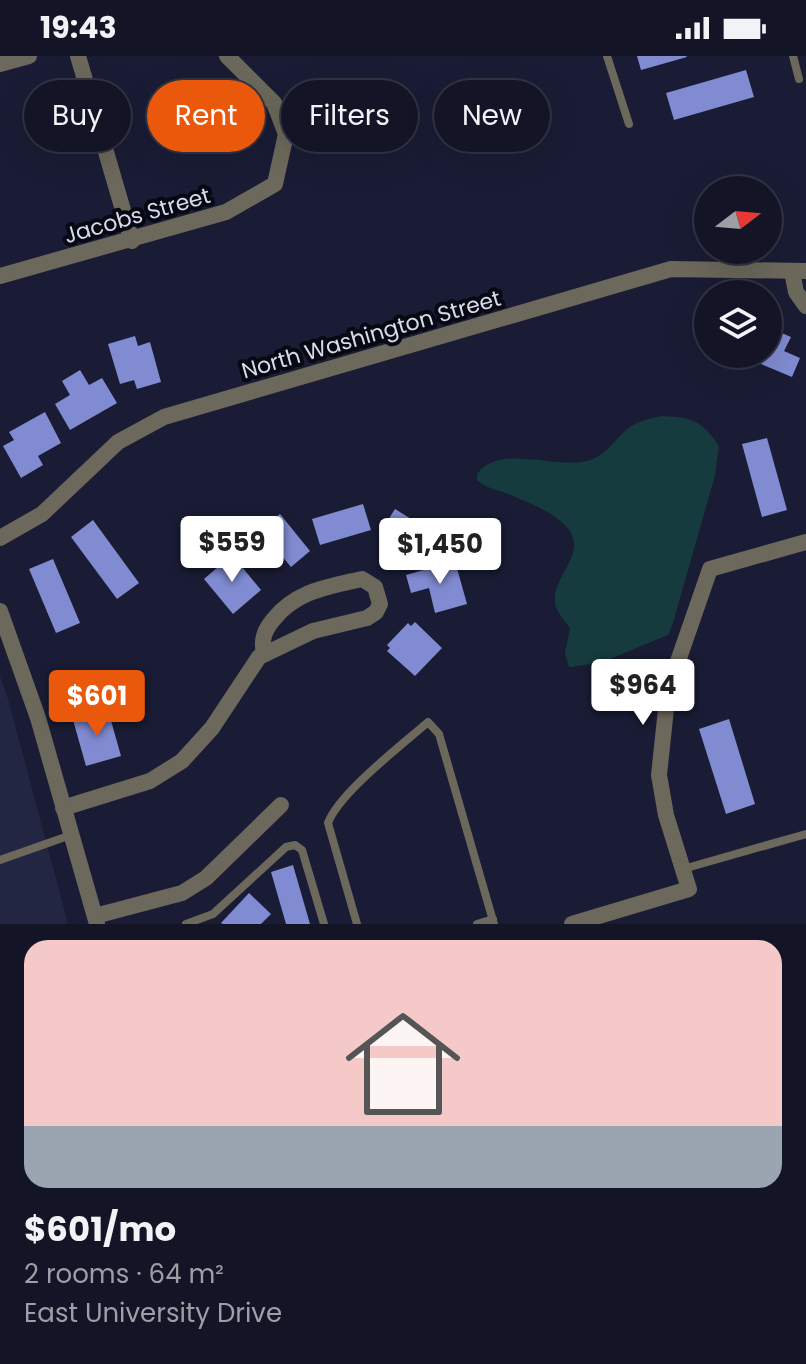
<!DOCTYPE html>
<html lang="en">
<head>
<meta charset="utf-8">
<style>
  body { margin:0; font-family:Poppins,sans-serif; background:#202233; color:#f1f3f6; height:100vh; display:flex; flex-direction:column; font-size:30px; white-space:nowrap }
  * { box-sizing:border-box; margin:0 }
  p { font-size:26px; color:#9d9fa7 }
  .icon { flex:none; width:44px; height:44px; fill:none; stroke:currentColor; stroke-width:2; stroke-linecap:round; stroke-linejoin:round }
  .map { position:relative; height:868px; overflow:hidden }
  .side { display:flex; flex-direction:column; background:#131527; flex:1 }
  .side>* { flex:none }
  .guide { position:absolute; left:24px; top:24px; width:758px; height:72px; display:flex; gap:16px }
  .needle { width:52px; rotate:74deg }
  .buttons { position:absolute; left:694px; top:120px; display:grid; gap:16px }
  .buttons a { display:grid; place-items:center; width:88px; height:88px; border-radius:50%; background:#131527; box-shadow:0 8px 32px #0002,0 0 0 2px #323444; font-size:40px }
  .price { position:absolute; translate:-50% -68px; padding:0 18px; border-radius:8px; background:#fff; color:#222; font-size:26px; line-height:52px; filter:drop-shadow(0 2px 4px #0008) }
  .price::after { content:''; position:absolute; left:50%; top:48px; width:24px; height:18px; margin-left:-12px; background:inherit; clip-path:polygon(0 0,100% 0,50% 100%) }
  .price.current { background:#ea580c; color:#fff }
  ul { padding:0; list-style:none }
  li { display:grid; align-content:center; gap:16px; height:424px; padding:0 24px }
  li span { display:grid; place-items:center; height:248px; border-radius:24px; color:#555 }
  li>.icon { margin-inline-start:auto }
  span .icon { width:144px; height:144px; fill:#fffc; stroke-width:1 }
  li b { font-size:34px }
  .pill { padding:0 28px; border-radius:36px; background:#131527; box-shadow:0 8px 32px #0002,0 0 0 2px #323444; font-size:28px; line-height:72px }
  .pill.current { background:#ea580c; color:#fff }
  .status { display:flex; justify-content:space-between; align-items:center; height:56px; padding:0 40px; background:#131527; direction:ltr }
  .status svg { height:22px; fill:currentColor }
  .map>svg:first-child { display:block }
  .built { fill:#222643 }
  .water { fill:#163b3e }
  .building { fill:#808bd1 }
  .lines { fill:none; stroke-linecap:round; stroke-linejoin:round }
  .service { stroke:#6c685b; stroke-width:8 }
  .minor { stroke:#6c685b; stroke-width:16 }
  .tertiary { stroke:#6c685b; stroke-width:16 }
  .labels { text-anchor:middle; stroke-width:8; stroke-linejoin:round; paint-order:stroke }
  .street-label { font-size:22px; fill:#d7dbeb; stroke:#060812 }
</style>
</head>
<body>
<div class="status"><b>19:43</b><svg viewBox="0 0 49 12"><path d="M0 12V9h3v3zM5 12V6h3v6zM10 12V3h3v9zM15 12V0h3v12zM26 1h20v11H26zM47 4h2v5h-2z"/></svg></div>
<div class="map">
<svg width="806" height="868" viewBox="0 0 806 868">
  <rect width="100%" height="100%" fill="#191c34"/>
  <!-- built -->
  <path class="built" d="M0,620L8,643L68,868H0Z"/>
  <!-- water -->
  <path class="water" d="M663,360C693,362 701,364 719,390L715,419L673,567L668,579L600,607L569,611L565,597L570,572C565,565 555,555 555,546C552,519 590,497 566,470C553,456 529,447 511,439C499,434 487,433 477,424V418C501,386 558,415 590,404C612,396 615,380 633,369C642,364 653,362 663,360Z"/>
  <!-- building -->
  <g class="building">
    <path d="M637,0H686L687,1L641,14Z"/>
    <path d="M746,14L754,41L674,64L666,37Z"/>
    <path d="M770,272L791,281L784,295L800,302L792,321L756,306L759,298H768Z"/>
    <path d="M135,280L138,290L150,286L161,326L137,333L134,324L120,328L108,288Z"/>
    <path d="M80,314L89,329L102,322L117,347L70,374L55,348L70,339L62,325Z"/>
    <path d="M45,356L61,387L38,400L43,409L21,422L3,390L14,384L9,376Z"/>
    <path d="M767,382L787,454L762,461L742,388Z"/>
    <path d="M363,448L371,474L320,489L312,463Z"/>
    <path d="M395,453L437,479L423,501L381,475Z"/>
    <path d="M280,458L310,495L291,511L260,474Z"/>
    <path d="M93,464L139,527L117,543L71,481Z"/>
    <path d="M232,499L261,534L233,558L204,523Z"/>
    <path d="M53,503L80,567L56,577L29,513Z"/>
    <path d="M455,505L467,548L435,557L429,532L411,537L406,519Z"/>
    <path d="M415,566L442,592L415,620L387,595L390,592L387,589L408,567L411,570Z"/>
    <path d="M108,654L121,700L86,710L73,664Z"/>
    <path d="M729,663L755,748L726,758L699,673Z"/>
    <path d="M293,809L310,868H286L271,816Z"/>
    <path d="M249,837L271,858L261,868H223L221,867Z"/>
  </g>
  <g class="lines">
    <!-- service -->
    <g class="service">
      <path d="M607,0L629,68"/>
      <path d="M793,0L799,23"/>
      <path d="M0,804L71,779"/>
      <path d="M683,813L806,778"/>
      <path d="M186,868L213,858L286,791L295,789L302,794L324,868"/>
      <path d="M357,868L328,767C339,737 402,689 428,666L439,678L494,868"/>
      <path d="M477,868L493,863"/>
    </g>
    <!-- minor -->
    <g class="minor">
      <path d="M78,0L132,185"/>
      <path d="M0,8L29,0"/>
      <path d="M792,216L796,236L806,250"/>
      <path d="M0,220L226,156L275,128L286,78L274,47L227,0"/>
      <path d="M0,482L42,458L118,386L164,361L671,213L806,215"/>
      <path d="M63,752L150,725L182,705L212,672L259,601L313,575L367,562L376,556L380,548L375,531L362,523C327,531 296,535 273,564C264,575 261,584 264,598"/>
      <path d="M95,860L182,837L206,822L281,749"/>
      <path d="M572,868L689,833L666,759L659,719L668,634L710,513L806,486"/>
    </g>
    <!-- tertiary -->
    <path class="tertiary" d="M0,555L38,662L97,868"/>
  </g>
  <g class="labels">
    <!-- street labels -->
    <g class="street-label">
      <text transform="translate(137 159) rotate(-16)" y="8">Jacobs Street</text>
      <text transform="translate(371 278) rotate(-16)" y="8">North Washington Street</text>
    </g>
  </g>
</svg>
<div class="buttons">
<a><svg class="needle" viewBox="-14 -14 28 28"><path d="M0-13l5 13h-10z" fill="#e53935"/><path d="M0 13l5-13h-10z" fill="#9d9fa7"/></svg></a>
<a><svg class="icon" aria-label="layers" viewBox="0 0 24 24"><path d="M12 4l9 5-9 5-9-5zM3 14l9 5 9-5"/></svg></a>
</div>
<b class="price" style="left:232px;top:528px">$559</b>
<b class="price" style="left:440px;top:530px">$1,450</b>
<b class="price" style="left:643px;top:671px">$964</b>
<b class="price current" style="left:97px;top:682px">$601</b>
<div class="guide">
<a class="pill">Buy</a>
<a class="pill current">Rent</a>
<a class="pill">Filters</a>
<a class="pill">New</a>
</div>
</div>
<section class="side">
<ul>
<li><span style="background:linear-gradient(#f6c9c9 75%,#9aa5b1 0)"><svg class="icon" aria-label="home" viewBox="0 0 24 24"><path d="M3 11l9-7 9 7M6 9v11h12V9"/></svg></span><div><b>$601/mo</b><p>2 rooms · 64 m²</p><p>East University Drive</p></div></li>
</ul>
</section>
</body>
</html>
